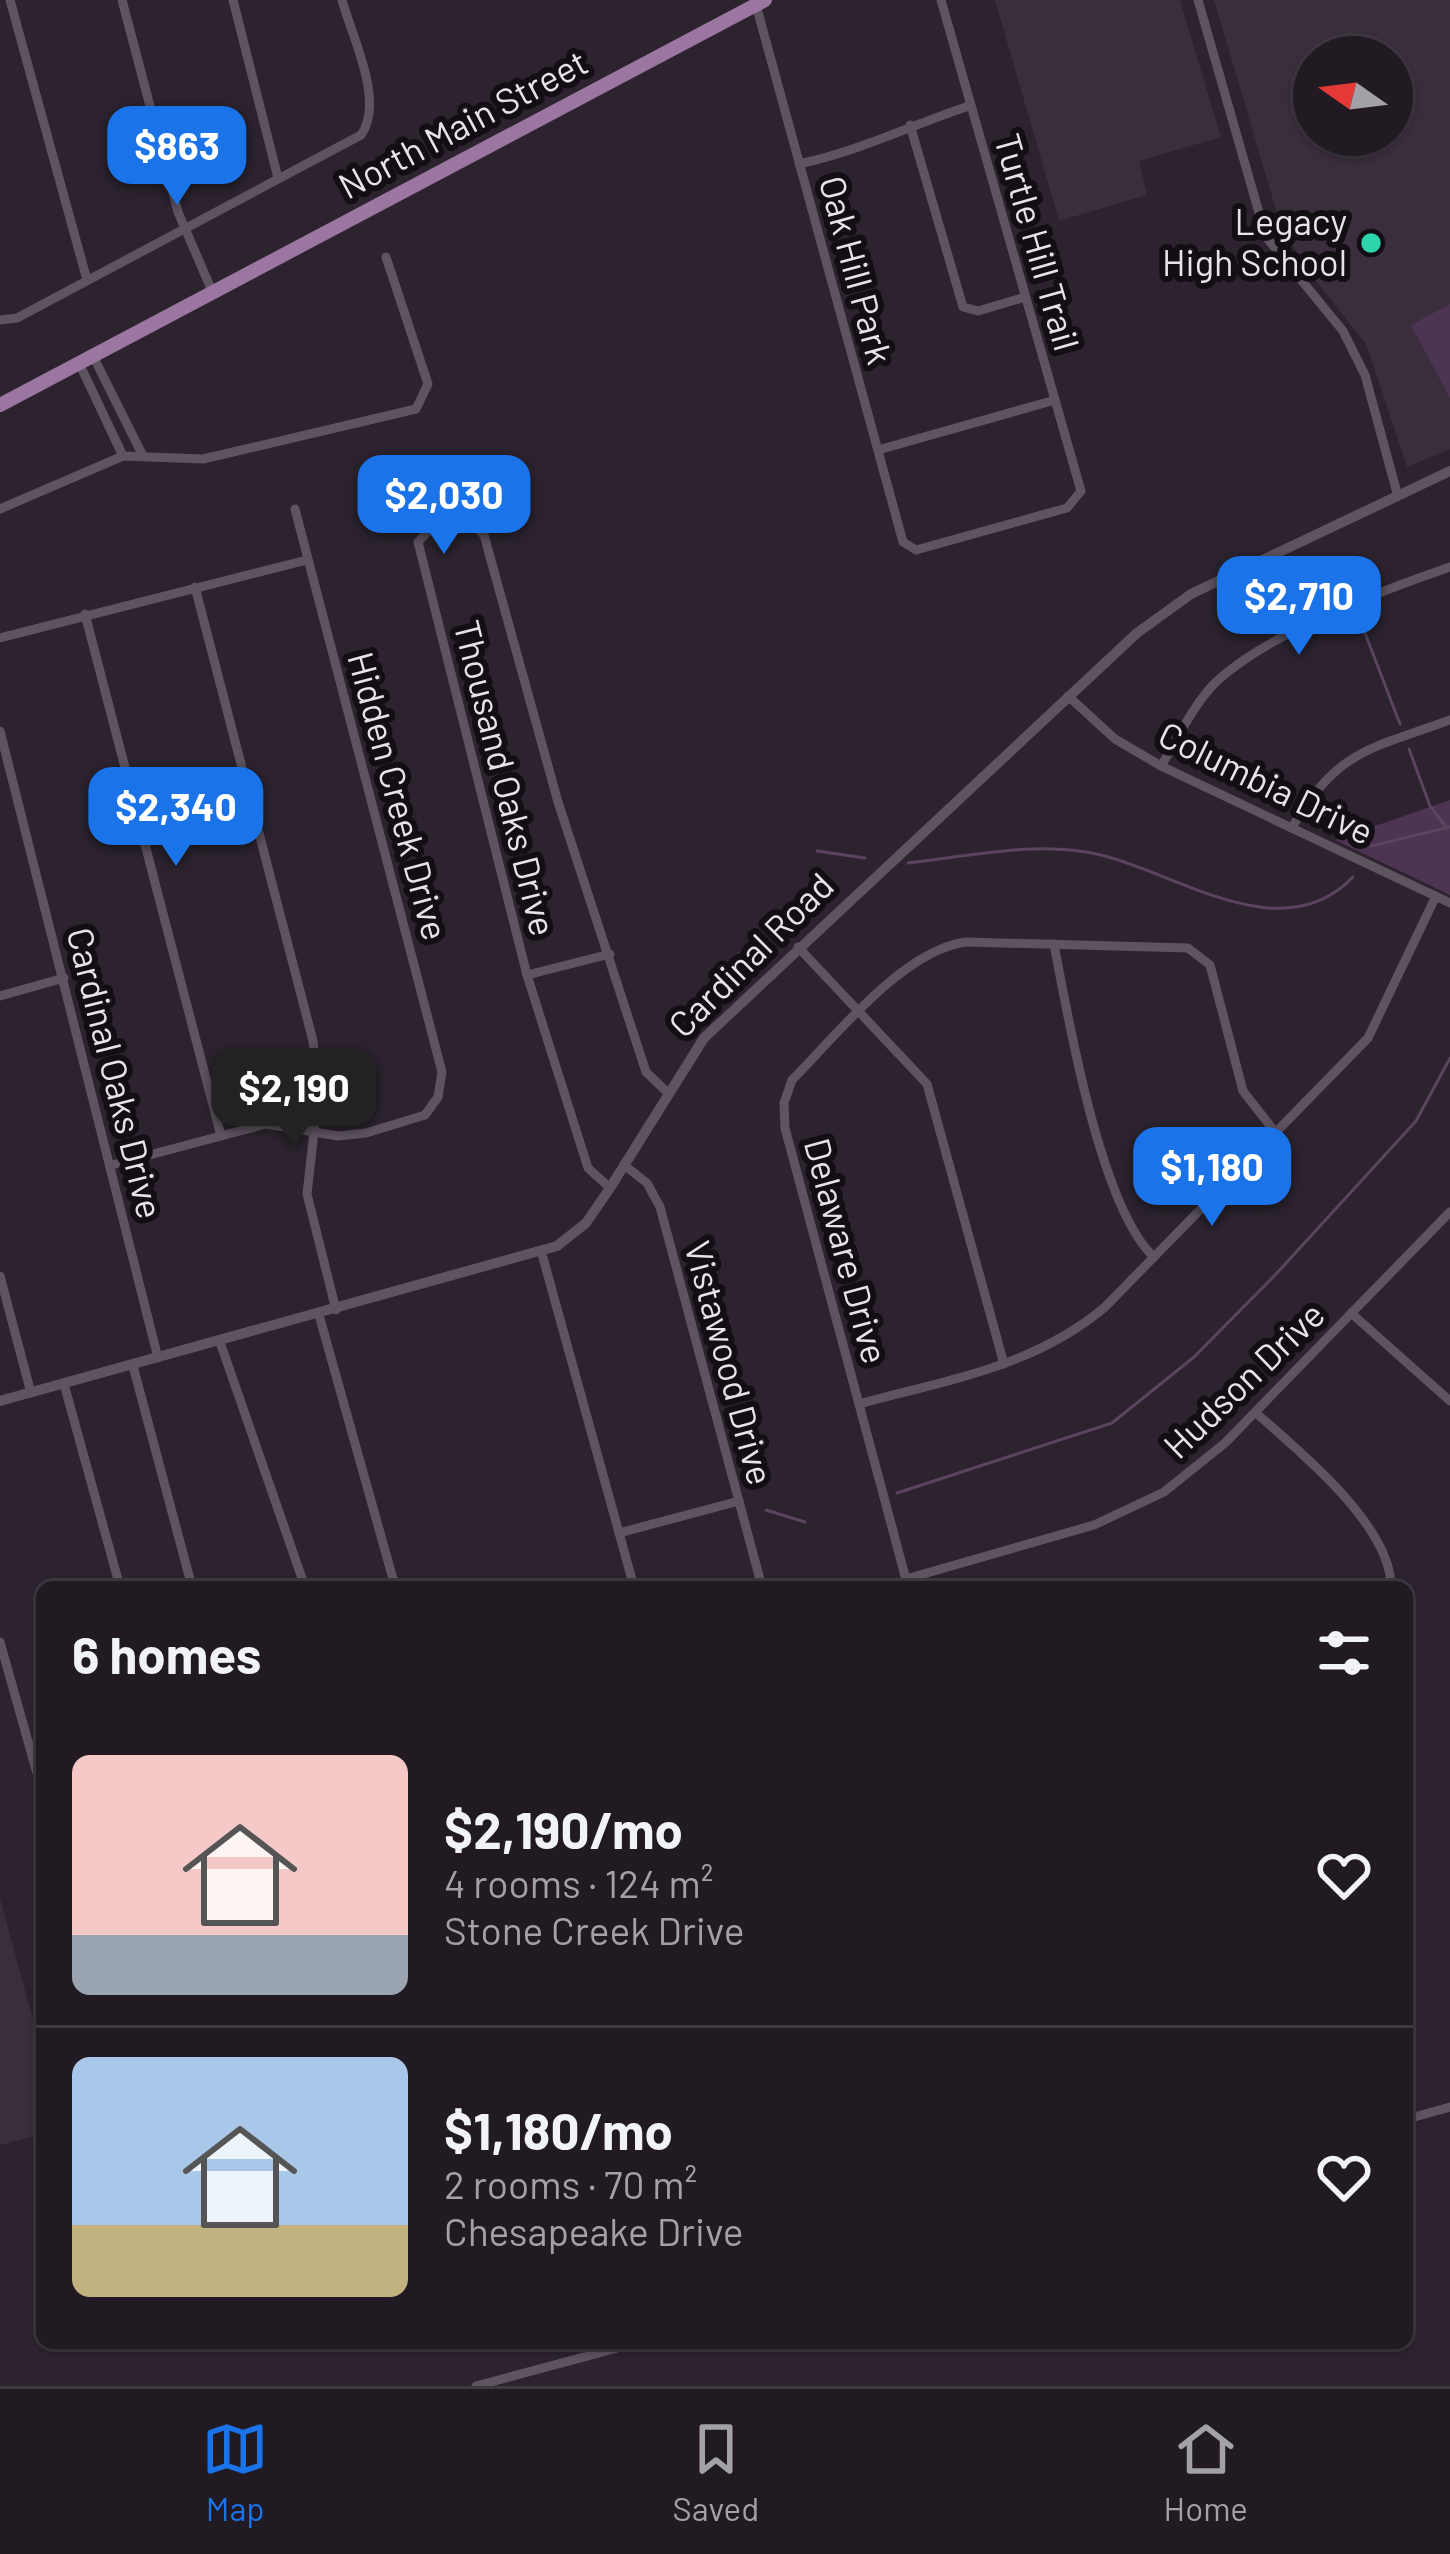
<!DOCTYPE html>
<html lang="en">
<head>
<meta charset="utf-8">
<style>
  body { margin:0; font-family:Barlow,sans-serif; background:#29232a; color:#f1f3f6; height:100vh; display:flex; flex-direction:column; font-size:45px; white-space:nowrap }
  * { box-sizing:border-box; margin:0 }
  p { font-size:39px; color:#a2a1a5 }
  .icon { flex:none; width:66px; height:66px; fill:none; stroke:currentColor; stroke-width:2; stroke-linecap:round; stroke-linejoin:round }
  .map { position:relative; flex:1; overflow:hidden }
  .side { position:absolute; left:36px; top:1581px; width:1377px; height:768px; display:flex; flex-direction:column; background:#211a22; border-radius:18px; box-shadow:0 3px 9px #0004,0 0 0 3px #3e3840 }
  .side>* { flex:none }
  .needle { width:78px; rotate:284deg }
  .controls { position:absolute; left:1293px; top:36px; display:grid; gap:24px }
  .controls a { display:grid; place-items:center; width:120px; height:120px; border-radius:50%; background:#211a22; box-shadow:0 3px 9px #0004,0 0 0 3px #3e3840; font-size:60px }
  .price { position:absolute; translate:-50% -102px; padding:0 27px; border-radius:24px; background:#1a73e8; color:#fff; font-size:39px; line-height:78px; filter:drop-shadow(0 3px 6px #0008) }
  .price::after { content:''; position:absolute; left:50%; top:72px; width:36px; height:27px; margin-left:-18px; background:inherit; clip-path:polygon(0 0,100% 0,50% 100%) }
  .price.on { background:#222; color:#fff }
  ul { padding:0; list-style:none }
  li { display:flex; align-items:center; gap:36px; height:300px; padding:0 36px }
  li+li { border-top:3px solid #3e3840 }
  li span { display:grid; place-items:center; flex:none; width:336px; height:240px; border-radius:18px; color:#555 }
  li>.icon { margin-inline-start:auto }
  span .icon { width:144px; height:144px; fill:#fffc; stroke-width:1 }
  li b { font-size:51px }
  h2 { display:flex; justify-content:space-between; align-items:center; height:144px; padding:0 36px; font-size:51px }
  .tab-bar { display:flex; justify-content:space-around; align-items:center; height:168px; border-top:3px solid #3e3840; background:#211a22; font-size:33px; color:#a2a1a5 }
  .tab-bar a { display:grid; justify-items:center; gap:6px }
  .tab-bar .on { color:#1a73e8 }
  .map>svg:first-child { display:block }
  .built { fill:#3a2d3c; fill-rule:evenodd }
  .green { fill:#4e3453 }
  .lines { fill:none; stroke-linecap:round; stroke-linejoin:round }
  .stream { stroke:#5a445e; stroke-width:3 }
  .minor { stroke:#5e5460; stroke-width:9 }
  .tertiary { stroke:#5e5460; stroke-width:10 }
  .primary { stroke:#9a76a1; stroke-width:14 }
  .poi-dot { fill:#2ed4aa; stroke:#120e13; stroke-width:4.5 }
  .labels { text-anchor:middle; stroke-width:12; stroke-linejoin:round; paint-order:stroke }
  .street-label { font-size:36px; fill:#e8e2e9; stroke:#120e13 }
  .poi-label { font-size:36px; fill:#e8e2e9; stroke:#120e13; text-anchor:end }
</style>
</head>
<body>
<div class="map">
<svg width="1450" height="2386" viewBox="0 0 1450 2386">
  <rect width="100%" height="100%" fill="#2c232e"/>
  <!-- built -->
  <g class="built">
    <path d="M995,0H1180L1221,137L1139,161L1147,195L1059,221Z"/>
    <path d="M1214,0H1450V449L1407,467L1366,344L1305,267L1279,220ZM1314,57H1392V135H1314Z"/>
    <path d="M0,1898L42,2053V2134L0,2145Z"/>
  </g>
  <!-- green -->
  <g class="green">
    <path d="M1450,304V398L1411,325Z"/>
    <path d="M1450,800V895L1335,840Z"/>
  </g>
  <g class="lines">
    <!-- stream -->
    <g class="stream">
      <path d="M1360,620L1400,724"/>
      <path d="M1409,749L1430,806L1447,828"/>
      <path d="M1371,846L1450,827"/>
      <path d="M817,851L865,858"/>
      <path d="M908,863C970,856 1039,840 1101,855C1177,873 1282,951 1353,877"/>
      <path d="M897,1493L1112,1423L1194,1357L1277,1273L1416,1121L1450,1058"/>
      <path d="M766,1510L805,1522"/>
    </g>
    <!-- minor -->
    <g class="minor">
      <path d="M10,0L87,280"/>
      <path d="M122,0L178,212L212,291"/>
      <path d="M233,0L278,178"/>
      <path d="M1198,0L1266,237L1343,331L1365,375L1397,493"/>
      <path d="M756,5L903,542L916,550L1067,508L1081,491L941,0"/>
      <path d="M910,125L963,307L978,311L1025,297"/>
      <path d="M799,164C862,150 909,126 969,106"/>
      <path d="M0,320L17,318L361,135C385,101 352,37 342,0"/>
      <path d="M93,356L142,454"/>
      <path d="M79,363L123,456"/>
      <path d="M878,450L1055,400"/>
      <path d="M0,509L123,456L203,459L416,409L428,384L386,257"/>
      <path d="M195,587L313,1041L318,1096L307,1194L336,1310"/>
      <path d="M85,614L221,1136"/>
      <path d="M0,638L307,560"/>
      <path d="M1068,696L1115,739L1161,766L1450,903"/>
      <path d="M0,731L158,1358"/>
      <path d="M1161,766C1178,738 1194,703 1217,681C1269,633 1383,590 1450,567"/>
      <path d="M1293,826C1338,749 1371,749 1450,720"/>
      <path d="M1054,944C1068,1018 1101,1209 1154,1257"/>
      <path d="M798,947L927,1084L1004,1364"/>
      <path d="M527,975L610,954"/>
      <path d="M0,996L64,978"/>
      <path d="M112,1165L266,1124L338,1136L366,1133L425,1115L438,1097L442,1072L295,509"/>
      <path d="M624,1165L647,1183L660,1207L762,1587"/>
      <path d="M610,1188L588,1168L527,975L418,542L437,522L467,518L484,535L558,802L646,1072L668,1093"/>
      <path d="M542,1254L634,1587"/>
      <path d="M0,1276L31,1393"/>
      <path d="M1351,1313L1450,1401"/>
      <path d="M319,1315L393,1579L402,1587"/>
      <path d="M220,1342L305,1587"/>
      <path d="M133,1366L192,1587"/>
      <path d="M64,1384L120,1587"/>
      <path d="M859,1404C947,1380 1034,1367 1105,1307L1368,1038L1436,896"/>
      <path d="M1256,1413C1299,1451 1391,1525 1391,1587"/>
      <path d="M619,1533L739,1501"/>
      <path d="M906,1579L1094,1525L1164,1492L1225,1443L1450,1212"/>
      <path d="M908,1587L785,1128L784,1103L792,1080C836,1036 903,950 966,942L1188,948L1210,965L1243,1091L1275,1132"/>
      <path d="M0,1642L42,1791"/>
      <path d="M1407,2119L1450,2107"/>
      <path d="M476,2386L636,2343"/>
    </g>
    <!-- tertiary -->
    <path class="tertiary" d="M0,1401L557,1246L586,1223L610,1188L704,1038L1137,633L1191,594L1450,471"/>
    <!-- primary -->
    <path class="primary" d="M0,405L765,0"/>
  </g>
  <!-- markers -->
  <circle class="poi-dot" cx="1371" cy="243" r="12"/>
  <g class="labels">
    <!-- street labels -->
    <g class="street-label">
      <text transform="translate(463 124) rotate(-28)" y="13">North Main Street</text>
      <text transform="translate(1037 242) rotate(74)" y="13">Turtle Hill Trail</text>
      <text transform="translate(856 270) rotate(75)" y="13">Oak Hill Park</text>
      <text transform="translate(505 778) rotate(76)" y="13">Thousand Oaks Drive</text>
      <text transform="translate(1266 783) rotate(26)" y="13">Columbia Drive</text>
      <text transform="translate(398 796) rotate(75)" y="13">Hidden Creek Drive</text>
      <text transform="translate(751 955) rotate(-45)" y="13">Cardinal Road</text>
      <text transform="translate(115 1073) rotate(76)" y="13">Cardinal Oaks Drive</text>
      <text transform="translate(846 1251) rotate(75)" y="13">Delaware Drive</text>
      <text transform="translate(729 1363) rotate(75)" y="13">Vistawood Drive</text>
      <text transform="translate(1244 1380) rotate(-44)" y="13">Hudson Drive</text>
    </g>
    <!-- poi labels -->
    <g class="poi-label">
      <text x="1347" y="235">Legacy<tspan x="1347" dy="41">High School</tspan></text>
    </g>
  </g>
</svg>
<div class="controls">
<a><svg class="needle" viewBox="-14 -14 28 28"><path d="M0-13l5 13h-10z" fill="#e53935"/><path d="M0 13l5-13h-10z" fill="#a2a1a5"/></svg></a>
</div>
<b class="price" style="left:177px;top:208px">$863</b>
<b class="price" style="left:444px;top:557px">$2,030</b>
<b class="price" style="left:1299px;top:658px">$2,710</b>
<b class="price" style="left:176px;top:869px">$2,340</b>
<b class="price on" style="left:294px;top:1150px">$2,190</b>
<b class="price" style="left:1212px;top:1229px">$1,180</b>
<section class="side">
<h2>6 homes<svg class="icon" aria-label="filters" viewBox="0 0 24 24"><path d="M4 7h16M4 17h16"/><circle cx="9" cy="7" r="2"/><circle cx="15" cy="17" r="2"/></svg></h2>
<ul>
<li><span style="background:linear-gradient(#f6c9c9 75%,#9aa5b1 0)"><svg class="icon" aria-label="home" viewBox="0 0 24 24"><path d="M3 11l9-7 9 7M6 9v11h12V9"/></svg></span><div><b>$2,190/mo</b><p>4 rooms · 124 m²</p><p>Stone Creek Drive</p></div><svg class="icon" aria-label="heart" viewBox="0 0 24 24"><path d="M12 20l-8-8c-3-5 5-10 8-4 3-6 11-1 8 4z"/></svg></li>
<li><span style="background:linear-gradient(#a9c7e8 70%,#c2b280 0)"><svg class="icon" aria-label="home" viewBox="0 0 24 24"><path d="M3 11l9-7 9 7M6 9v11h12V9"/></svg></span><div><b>$1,180/mo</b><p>2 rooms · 70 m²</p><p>Chesapeake Drive</p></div><svg class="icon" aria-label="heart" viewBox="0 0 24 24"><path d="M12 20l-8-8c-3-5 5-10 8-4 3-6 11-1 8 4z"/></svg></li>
</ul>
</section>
</div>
<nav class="tab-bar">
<a class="on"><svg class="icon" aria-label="map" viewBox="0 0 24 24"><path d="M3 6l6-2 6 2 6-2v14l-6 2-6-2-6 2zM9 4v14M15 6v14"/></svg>Map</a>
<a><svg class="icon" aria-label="saved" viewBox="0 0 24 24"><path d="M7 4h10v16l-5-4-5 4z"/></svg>Saved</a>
<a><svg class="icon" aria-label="home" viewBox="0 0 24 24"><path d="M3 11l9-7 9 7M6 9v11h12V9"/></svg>Home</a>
</nav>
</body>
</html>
